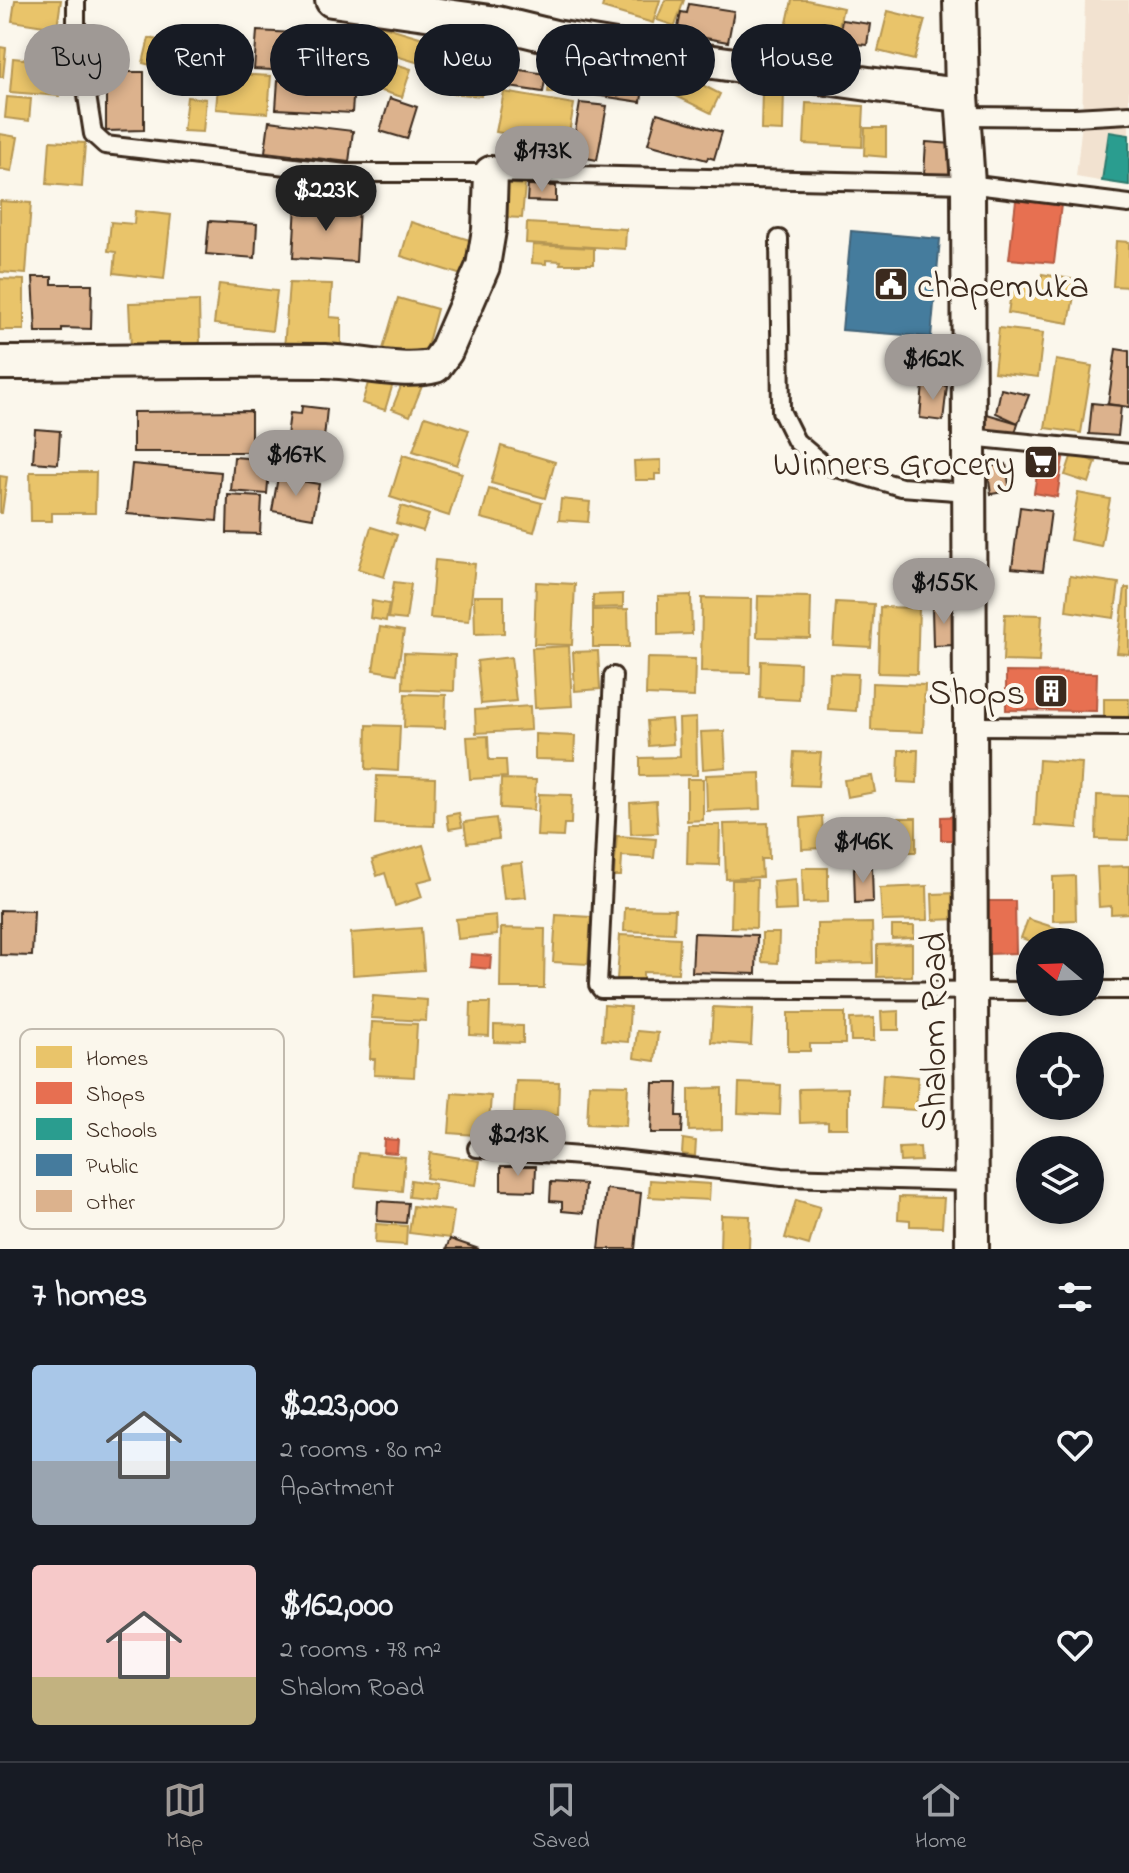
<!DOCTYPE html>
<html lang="en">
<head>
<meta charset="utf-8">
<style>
  body { margin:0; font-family:"Indie Flower",sans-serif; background:#20242c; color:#f1f3f6; height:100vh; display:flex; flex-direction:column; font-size:30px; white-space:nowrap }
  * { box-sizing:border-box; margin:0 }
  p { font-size:26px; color:#9ea1a6 }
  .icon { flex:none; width:44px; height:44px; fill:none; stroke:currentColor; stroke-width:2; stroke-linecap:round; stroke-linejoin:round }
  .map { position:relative; height:1249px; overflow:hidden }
  .details { display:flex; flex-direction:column; background:#171b24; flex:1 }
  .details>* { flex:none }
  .top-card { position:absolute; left:24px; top:24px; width:1082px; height:72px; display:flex; gap:16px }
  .needle { width:52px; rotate:289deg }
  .controls { position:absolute; left:1016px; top:928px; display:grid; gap:16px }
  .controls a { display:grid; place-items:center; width:88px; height:88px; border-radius:50%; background:#171b24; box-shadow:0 4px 12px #0003; font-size:40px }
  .price { position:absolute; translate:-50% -68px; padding:0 18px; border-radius:28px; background:#9f9995; color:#111; font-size:26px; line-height:52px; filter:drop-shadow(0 2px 4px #0008) }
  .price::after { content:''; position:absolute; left:50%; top:48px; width:24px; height:18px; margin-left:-12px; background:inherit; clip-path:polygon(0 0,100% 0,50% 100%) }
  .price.on { background:#222; color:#fff }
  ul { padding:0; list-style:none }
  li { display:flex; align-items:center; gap:24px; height:200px; padding:0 32px }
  li span { display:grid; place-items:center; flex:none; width:224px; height:160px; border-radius:8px; color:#555 }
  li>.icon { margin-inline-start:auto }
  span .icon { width:96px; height:96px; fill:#fffc; stroke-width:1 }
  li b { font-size:34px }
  h2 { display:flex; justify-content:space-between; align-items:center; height:96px; padding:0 32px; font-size:34px }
  .pill { padding:0 28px; border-radius:36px; background:#171b24; box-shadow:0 4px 12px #0003; font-size:28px; line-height:72px }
  .pill.on { background:#9f9995; color:#111 }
  .dock { display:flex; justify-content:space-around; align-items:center; height:112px; border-top:2px solid #363941; background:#171b24; font-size:22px; color:#9ea1a6 }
  .dock a { display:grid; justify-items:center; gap:4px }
  .dock .on { color:#9f9995 }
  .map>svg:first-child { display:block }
  .built { fill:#f2e2d0 }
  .homes { fill:#e9c46a; stroke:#b59653; stroke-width:2 }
  .shops { fill:#e76f51; stroke:#b35a42; stroke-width:2 }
  .schools { fill:#2a9d8f; stroke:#2f7a6d; stroke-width:2 }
  .public { fill:#457b9d; stroke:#426377; stroke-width:2 }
  .building { fill:#dcb28d; stroke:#3b2a1e; stroke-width:2 }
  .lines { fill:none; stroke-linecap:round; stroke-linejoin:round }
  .service-casing { stroke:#3b2a1e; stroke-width:22 }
  .minor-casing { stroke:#3b2a1e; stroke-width:38 }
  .service { stroke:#fbf7ec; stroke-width:16 }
  .minor { stroke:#fbf7ec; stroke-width:32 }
  .labels { text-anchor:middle; stroke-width:8; stroke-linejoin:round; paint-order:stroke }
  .poi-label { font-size:36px; fill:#3b2a1e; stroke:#fbf7ec; text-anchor:end }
  .street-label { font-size:36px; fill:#3b2a1e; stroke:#fbf7ec }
  .key { fill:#fbf7ec; stroke:#c1baae; stroke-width:2 }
  .key-label { font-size:22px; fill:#3b2a1e }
</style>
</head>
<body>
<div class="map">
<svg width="1129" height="1249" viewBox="0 0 1129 1249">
  <rect width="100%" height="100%" fill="#fbf7ec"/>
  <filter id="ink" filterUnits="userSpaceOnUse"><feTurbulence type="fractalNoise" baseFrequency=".0125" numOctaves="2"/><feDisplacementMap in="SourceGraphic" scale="16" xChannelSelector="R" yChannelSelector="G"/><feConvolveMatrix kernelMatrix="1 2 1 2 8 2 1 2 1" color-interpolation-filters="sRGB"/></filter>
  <g filter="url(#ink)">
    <!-- built -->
    <path class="built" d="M1085,0H1129V186L1076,177L1082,122Z"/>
    <!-- homes -->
    <g class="homes">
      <path d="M15,0H61L57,28L12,21Z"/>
      <path d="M604,0H660L653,23L602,8Z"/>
      <path d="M665,0H684L675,26L657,20Z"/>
      <path d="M792,0H807L843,8L835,43L785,32Z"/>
      <path d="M888,11L925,20L914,60L878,51Z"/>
      <path d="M373,23L433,41L426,65L366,47Z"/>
      <path d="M149,38L175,44L169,70L143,63Z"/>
      <path d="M0,47L6,48L3,77H0Z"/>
      <path d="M554,53L577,57L571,95L548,92Z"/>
      <path d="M443,56L485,60L481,96L440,92Z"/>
      <path d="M374,57L411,69L402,97L365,86Z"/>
      <path d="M13,58L62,63L59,96L10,92Z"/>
      <path d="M219,73L271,76L268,113L216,109Z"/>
      <path d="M679,73L720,94L711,113L670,93Z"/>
      <path d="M762,89L784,90L783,131L761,130Z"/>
      <path d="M504,92L574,104L567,145L496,132Z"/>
      <path d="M7,97L31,99L29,121L5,118Z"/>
      <path d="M187,97L206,99L203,132L183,131Z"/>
      <path d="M806,103L864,106L862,147L804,144Z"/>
      <path d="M865,128H886V157L864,155Z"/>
      <path d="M0,134L18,137L12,171L0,169Z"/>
      <path d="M50,141L85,143L82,187L47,184Z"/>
      <path d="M503,183L525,185L522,218L501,217Z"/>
      <path d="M0,201L31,203L26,274L0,272Z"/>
      <path d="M135,211L171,215L164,279L114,273L116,252L108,251L111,222L134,224Z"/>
      <path d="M411,222L476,242L465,276L401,256Z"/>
      <path d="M527,223L626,229L625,249L526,243Z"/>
      <path d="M1116,241L1129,242V287L1113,286Z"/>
      <path d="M533,245L594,248V264H560L561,261L546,260V264L532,263Z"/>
      <path d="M1042,274L1077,280L1069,323L1008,313L1013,281L1040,286Z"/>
      <path d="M0,279L24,280V330H0Z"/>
      <path d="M289,283L332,284L330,317L341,318V353L284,349Z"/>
      <path d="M219,284L277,291L272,331L214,324Z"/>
      <path d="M398,298L437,309L423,361L383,349Z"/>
      <path d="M199,301L200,345L131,348L129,303Z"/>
      <path d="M999,328L1043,333L1038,377L994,372Z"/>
      <path d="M1056,360L1092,366L1081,433L1045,428Z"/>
      <path d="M372,370L395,377L385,410L362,403Z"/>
      <path d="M406,374L424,381L410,416L392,409Z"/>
      <path d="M425,416L469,430L457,465L413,451Z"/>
      <path d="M501,446L555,462L545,498L491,483Z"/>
      <path d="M1072,454L1096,462L1089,483L1065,475Z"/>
      <path d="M403,455L462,473L449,516L390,497Z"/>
      <path d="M661,460V474H655V480H635L634,461Z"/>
      <path d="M30,472H96L95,513H52V521H31Z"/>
      <path d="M0,476L7,477L2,513H0Z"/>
      <path d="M489,489L542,503L534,532L481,518Z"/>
      <path d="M1078,493L1110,499L1101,546L1070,540Z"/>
      <path d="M561,499L590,502L588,522L559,520Z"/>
      <path d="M401,506L429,515L423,531L396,523Z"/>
      <path d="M371,527L397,535L384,577L358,569Z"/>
      <path d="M435,560L475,564L469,621L430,618Z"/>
      <path d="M1070,576L1119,583L1114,618L1066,611Z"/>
      <path d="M394,582L411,584L406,620L388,618Z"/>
      <path d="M536,582L575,584L572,645L534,644Z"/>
      <path d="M1125,588H1129V654L1117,653Z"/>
      <path d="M623,594V607L593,608V595Z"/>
      <path d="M691,595L692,634L658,635V596Z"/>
      <path d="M474,596H504V633L475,634Z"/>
      <path d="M758,596L811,597L810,638L757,637Z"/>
      <path d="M702,598L751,599L750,673L701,672Z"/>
      <path d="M372,601L389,604L386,621L370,618Z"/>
      <path d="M836,602L874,604L871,647L833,645Z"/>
      <path d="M880,607L919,608L917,674L878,673Z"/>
      <path d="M628,609L629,647H593V610Z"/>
      <path d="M1005,614L1042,615L1039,662L1003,661Z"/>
      <path d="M380,627L404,631L397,674L373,670Z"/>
      <path d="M569,646L572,706L535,708L532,648Z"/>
      <path d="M598,651L600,689L575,691L573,652Z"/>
      <path d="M404,653L455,655L454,691L403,689Z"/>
      <path d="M511,657L516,701L481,704L477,661Z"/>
      <path d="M647,658L695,659L694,697L646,695Z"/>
      <path d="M761,661L800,663L799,700L760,698Z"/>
      <path d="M830,673L858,674L856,711L828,709Z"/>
      <path d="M872,683L925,685L923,732L871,730Z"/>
      <path d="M405,694L446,695L445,728L404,727Z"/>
      <path d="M1104,699H1129V720L1104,719Z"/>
      <path d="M530,706L531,730L476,733L475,710Z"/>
      <path d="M696,718L697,775L640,776V758L680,757L679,719Z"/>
      <path d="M671,719L673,744L649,746L647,721Z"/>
      <path d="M367,725L400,726L398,771L366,769Z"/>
      <path d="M724,731L726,767L703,769L701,732Z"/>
      <path d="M535,734L575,736L574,760L535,759Z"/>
      <path d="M488,736L489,760H506L507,777L470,779L467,737Z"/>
      <path d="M899,750H918L917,783L898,782Z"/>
      <path d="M794,752L821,753L818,786L792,785Z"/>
      <path d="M1039,760L1082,763L1078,828L1035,825Z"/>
      <path d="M760,773L761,809L707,811L706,775Z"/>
      <path d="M377,776L435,778L434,826L375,824Z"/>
      <path d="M872,776L875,792L847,797L844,780Z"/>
      <path d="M501,779L536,780L534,810L500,808Z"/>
      <path d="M687,779H703V820L687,821Z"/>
      <path d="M539,794L572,795L571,824H564L563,837L537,836Z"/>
      <path d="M1097,795L1129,796V840L1096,839Z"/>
      <path d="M656,801L658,833L631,834L630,803Z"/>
      <path d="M459,813L462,827L449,829L447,815Z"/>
      <path d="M822,816L824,848L802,849L801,818Z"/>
      <path d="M496,818L499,839L467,843L464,822Z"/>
      <rect x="884" y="818" width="32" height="34"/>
      <path d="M768,823L769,859H761L762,877L726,879L724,824Z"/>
      <path d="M688,825H720L719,865L687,864Z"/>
      <path d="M617,836L656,839L654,858L622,856L621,876H614Z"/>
      <path d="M423,845L433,878L417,882L422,897L395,906L385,873L377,876L372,860Z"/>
      <path d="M522,863L526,897L504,899L500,865Z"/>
      <path d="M1129,866V913L1111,914V906L1099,907L1097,867Z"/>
      <path d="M802,868H828V902L803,903Z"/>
      <path d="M1075,876L1076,920L1053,921V877Z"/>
      <path d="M796,879L797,910L775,911L773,881Z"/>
      <path d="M732,880H757L756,928L731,927Z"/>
      <path d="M927,886L928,920L882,921L880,888Z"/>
      <path d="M958,893L959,919L933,920L932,894Z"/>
      <path d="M625,908L675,909L674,933L624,931Z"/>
      <path d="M496,915L497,935L458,939L456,919Z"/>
      <path d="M556,915L591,917L588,964L553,962Z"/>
      <path d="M1028,919L1059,929L1055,942H1033L1021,938Z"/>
      <path d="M872,923L873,963L817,964V924Z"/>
      <path d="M892,926H914V938L892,939Z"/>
      <path d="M421,928L424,970L353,975L351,933Z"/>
      <path d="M501,928L545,929L544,988H500Z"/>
      <path d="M762,933H779L778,963L762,962Z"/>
      <path d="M620,935L680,938L678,973L643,972V980L617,979Z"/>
      <path d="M912,944V976L877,977V945Z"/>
      <path d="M373,996L427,1000L426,1021L371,1018Z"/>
      <path d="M471,1003H490L489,1036L470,1035Z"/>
      <path d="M604,1005L630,1007L628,1042L602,1040Z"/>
      <path d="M713,1007L753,1009L751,1045L711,1042Z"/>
      <path d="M899,1011V1030H882L881,1012Z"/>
      <path d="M788,1013H845V1044H810V1051H788Z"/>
      <path d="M874,1018V1041H851L850,1019Z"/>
      <path d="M372,1022L417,1024L414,1077L374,1075L375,1059H370Z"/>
      <path d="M494,1025L523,1026V1043L494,1042Z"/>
      <path d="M637,1031L658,1033L655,1061L634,1058Z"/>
      <path d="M883,1074L918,1077L916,1110L881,1108Z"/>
      <path d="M516,1081L559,1082L558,1115L514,1113Z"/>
      <path d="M739,1083L781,1085L780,1115L738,1113Z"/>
      <path d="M589,1084L628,1085L626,1126L587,1124Z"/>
      <path d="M722,1088V1130L689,1131V1089Z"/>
      <path d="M848,1088V1128H828V1122L800,1123L799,1089Z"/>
      <path d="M452,1093L491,1096L488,1136L449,1133Z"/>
      <path d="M683,1139L696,1141L695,1156L682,1154Z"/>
      <path d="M920,1147L921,1161L900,1162L899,1148Z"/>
      <path d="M358,1153L405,1157L402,1191L355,1187Z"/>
      <path d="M430,1153L480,1161L476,1185L426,1178Z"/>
      <path d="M411,1180L435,1184L433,1200L409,1197Z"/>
      <path d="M650,1180L710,1184L709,1200L649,1197Z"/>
      <path d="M899,1197L944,1198L942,1227L910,1226V1220L898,1219Z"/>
      <path d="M796,1200L820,1207L809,1245L785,1238Z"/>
      <path d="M413,1206L454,1211L450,1238L409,1233Z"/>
      <path d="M721,1215L750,1216L749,1249H720Z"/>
      <path d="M376,1224L407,1226L406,1245L375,1243Z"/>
    </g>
    <!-- shops -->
    <g class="shops">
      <path d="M1016,200L1061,205L1054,263L1009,259Z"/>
      <path d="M1040,455L1063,458L1057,497L1034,493Z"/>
      <path d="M1006,672L1097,673L1096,711L1006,710Z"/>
      <path d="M963,816V840H941V817Z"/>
      <path d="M987,901H1015L1016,953L988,954Z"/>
      <path d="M471,954L491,956L490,969L470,967Z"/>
      <path d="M384,1139L398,1140L397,1153L383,1152Z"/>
    </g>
    <!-- schools -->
    <path class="schools" d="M1109,132L1129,135V185L1102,181Z"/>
    <!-- public -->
    <path class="public" d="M851,231L940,239L931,337L842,330Z"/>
    <!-- building -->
    <g class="building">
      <path d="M689,4L734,11L728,42L677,33L681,12L687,13Z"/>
      <path d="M842,20L870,24L867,45L838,42Z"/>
      <path d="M257,31L294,33L291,71L254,69Z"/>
      <path d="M304,31L354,38L349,72L299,64Z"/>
      <path d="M776,41L839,55L835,75L771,60Z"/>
      <path d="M586,59L646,67L641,102L581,93Z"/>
      <path d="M499,63L514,66V69L546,74L543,92L495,85Z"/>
      <path d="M106,72H144V130L106,131Z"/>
      <path d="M278,80L354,85L352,113L276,109Z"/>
      <path d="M390,98L417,107L407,139L380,131Z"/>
      <path d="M580,103L607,106L597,160L571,155Z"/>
      <path d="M657,113L722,132L714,159L708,157L707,160L648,144Z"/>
      <path d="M269,121L353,131L349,162L265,152Z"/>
      <path d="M926,142L953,144L951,177L924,175Z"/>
      <path d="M528,185L556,186V202L527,201Z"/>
      <path d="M296,204L359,207L356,262L293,258Z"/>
      <path d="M209,221L257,224L255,258L206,254Z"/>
      <path d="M33,277H52V284H92L91,329L62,328V332H36Z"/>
      <path d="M1116,349L1129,351V407L1108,404Z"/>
      <path d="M923,384L947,386L943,421L920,418Z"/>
      <path d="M1001,389L1029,395L1018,423L996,413Z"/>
      <path d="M1092,403L1121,406L1118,436L1089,434Z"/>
      <path d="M302,406L327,409L323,448L329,449L327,465L284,460L290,413L301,414Z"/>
      <path d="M251,411V452H133V412Z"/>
      <path d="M980,412L1018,423L1013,440L984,433Z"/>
      <path d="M35,429L60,431L58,464L33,462Z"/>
      <path d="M234,457L270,460L267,494L231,491Z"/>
      <path d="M132,464L221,472L217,521L127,514Z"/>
      <path d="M1006,464L1010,491L991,494L987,467Z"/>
      <path d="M278,477L319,484L313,518L272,511Z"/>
      <path d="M228,495L262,497L260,534L227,533Z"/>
      <path d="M1020,507L1051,511L1043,571L1012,568Z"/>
      <path d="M954,607L955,645L933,646L932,608Z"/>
      <path d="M854,868H872L873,902L855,903Z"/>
      <path d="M0,910L34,911L32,956L0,955Z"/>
      <path d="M694,933L757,935L756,974L692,972Z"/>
      <path d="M653,1083H678L677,1116H683L682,1133H651Z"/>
      <path d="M501,1166H536L535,1191L501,1190Z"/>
      <path d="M551,1182L585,1184L583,1213L562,1211V1202L550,1201Z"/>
      <path d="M606,1189L641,1193L635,1249H599Z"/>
      <path d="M378,1201L408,1203L406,1223L377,1221Z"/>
      <path d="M450,1239L479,1249H446Z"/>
    </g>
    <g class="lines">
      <!-- service casing -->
      <g class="service-casing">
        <g id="service">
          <path d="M76,0V25L93,134L105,145L346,173H491L968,184L1129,204"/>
          <path d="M963,116L1074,117L1129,114"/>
          <path d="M779,239L781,411L796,441L823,464L901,487L969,492"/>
          <path d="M969,437L1129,453"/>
          <path d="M613,676L598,985L601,989L1030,991"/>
          <path d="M969,726L1129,727"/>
          <path d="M1090,990H1129"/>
          <path d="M477,1148L619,1159L782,1177L972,1182"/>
        </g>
      </g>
      <!-- minor casing -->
      <g class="minor-casing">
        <g id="minor">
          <path d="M332,0L497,23L555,37L664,55L897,88L962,95"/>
          <path d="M960,0L962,95L968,184L972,1249"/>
          <path d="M0,363C108,362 217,360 325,361C359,362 403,374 435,366L446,351L483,266L489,230L491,173"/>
        </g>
      </g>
      <!-- service -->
      <use href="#service" class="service"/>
      <!-- minor -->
      <use href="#minor" class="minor"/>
    </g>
  </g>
  <!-- icons -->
  <defs>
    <g id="civic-square" transform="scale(1.8)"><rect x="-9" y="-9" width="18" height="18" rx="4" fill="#3b2a1e" stroke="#fbf7ec"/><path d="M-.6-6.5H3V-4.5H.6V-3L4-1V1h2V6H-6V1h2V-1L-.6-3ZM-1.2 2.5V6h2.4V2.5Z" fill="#fff"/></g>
    <g id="supermarket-square" transform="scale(1.8)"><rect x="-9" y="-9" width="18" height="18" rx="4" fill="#3b2a1e" stroke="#fbf7ec"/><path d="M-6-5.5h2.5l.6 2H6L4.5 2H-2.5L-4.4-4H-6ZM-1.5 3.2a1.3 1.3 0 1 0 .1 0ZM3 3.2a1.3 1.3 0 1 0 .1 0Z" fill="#fff"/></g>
    <g id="building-square" transform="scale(1.8)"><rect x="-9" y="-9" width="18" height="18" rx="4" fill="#3b2a1e" stroke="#fbf7ec"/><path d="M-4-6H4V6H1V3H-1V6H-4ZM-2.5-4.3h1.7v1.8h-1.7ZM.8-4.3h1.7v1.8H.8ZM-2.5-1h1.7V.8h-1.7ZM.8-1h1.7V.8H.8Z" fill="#fff"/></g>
  </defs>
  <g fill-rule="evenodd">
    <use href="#civic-square" x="891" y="284"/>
    <use href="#supermarket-square" x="1041" y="462"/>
    <use href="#building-square" x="1051" y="691"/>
  </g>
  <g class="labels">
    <!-- poi labels -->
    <g class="poi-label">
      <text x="917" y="297" text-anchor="start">chapemuka</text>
      <text x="1015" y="475">Winners Grocery</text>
      <text x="1025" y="704">Shops</text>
    </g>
    <!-- street labels -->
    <g class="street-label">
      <text transform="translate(932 1032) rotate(-90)" y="13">Shalom Road</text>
    </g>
  </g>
  <!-- legend -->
  <rect x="20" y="1029" width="264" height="200" rx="12" class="key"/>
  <rect x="36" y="1046" width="36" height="22" fill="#e9c46a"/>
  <rect x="36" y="1082" width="36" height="22" fill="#e76f51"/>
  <rect x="36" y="1118" width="36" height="22" fill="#2a9d8f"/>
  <rect x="36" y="1154" width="36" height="22" fill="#457b9d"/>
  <rect x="36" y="1190" width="36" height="22" fill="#dcb28d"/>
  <g class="key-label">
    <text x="86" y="1065">Homes</text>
    <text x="86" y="1101">Shops</text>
    <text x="86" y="1137">Schools</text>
    <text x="86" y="1173">Public</text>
    <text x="86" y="1209">Other</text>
  </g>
</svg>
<div class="controls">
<a><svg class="needle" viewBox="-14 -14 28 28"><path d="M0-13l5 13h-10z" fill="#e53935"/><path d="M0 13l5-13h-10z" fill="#9ea1a6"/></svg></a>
<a><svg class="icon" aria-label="locate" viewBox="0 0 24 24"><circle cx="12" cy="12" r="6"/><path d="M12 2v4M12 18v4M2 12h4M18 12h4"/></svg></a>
<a><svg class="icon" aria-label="layers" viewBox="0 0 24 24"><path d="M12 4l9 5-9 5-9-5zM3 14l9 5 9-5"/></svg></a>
</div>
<b class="price" style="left:542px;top:194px">$173K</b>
<b class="price on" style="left:326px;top:233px">$223K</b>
<b class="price" style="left:933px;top:402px">$162K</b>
<b class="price" style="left:296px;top:498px">$167K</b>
<b class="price" style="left:944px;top:626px">$155K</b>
<b class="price" style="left:863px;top:885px">$146K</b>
<b class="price" style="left:518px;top:1178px">$213K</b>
<div class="top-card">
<a class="pill on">Buy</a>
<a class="pill">Rent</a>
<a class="pill">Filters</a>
<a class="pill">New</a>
<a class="pill">Apartment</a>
<a class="pill">House</a>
</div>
</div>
<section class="details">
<h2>7 homes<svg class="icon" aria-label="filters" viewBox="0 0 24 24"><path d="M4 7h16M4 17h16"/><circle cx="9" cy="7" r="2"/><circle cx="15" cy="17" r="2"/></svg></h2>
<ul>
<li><span style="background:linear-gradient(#a9c7e8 60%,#9aa5b1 0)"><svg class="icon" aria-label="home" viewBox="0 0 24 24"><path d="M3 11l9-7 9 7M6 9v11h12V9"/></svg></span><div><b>$223,000</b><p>2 rooms · 80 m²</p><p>Apartment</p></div><svg class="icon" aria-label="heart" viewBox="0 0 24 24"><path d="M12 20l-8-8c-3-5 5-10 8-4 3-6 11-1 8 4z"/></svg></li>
<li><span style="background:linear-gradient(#f6c9c9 70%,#c2b280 0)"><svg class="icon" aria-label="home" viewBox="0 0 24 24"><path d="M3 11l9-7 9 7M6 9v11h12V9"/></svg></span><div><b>$162,000</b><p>2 rooms · 78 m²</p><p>Shalom Road</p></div><svg class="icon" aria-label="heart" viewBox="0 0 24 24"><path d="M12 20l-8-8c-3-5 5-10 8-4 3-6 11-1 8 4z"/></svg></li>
</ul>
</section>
<nav class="dock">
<a class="on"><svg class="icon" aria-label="map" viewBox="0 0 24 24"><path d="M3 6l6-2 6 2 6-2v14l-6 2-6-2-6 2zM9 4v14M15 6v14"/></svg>Map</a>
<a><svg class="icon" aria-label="saved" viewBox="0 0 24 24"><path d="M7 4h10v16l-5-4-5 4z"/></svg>Saved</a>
<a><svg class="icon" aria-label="home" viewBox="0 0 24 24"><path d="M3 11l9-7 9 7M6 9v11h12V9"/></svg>Home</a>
</nav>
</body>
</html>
